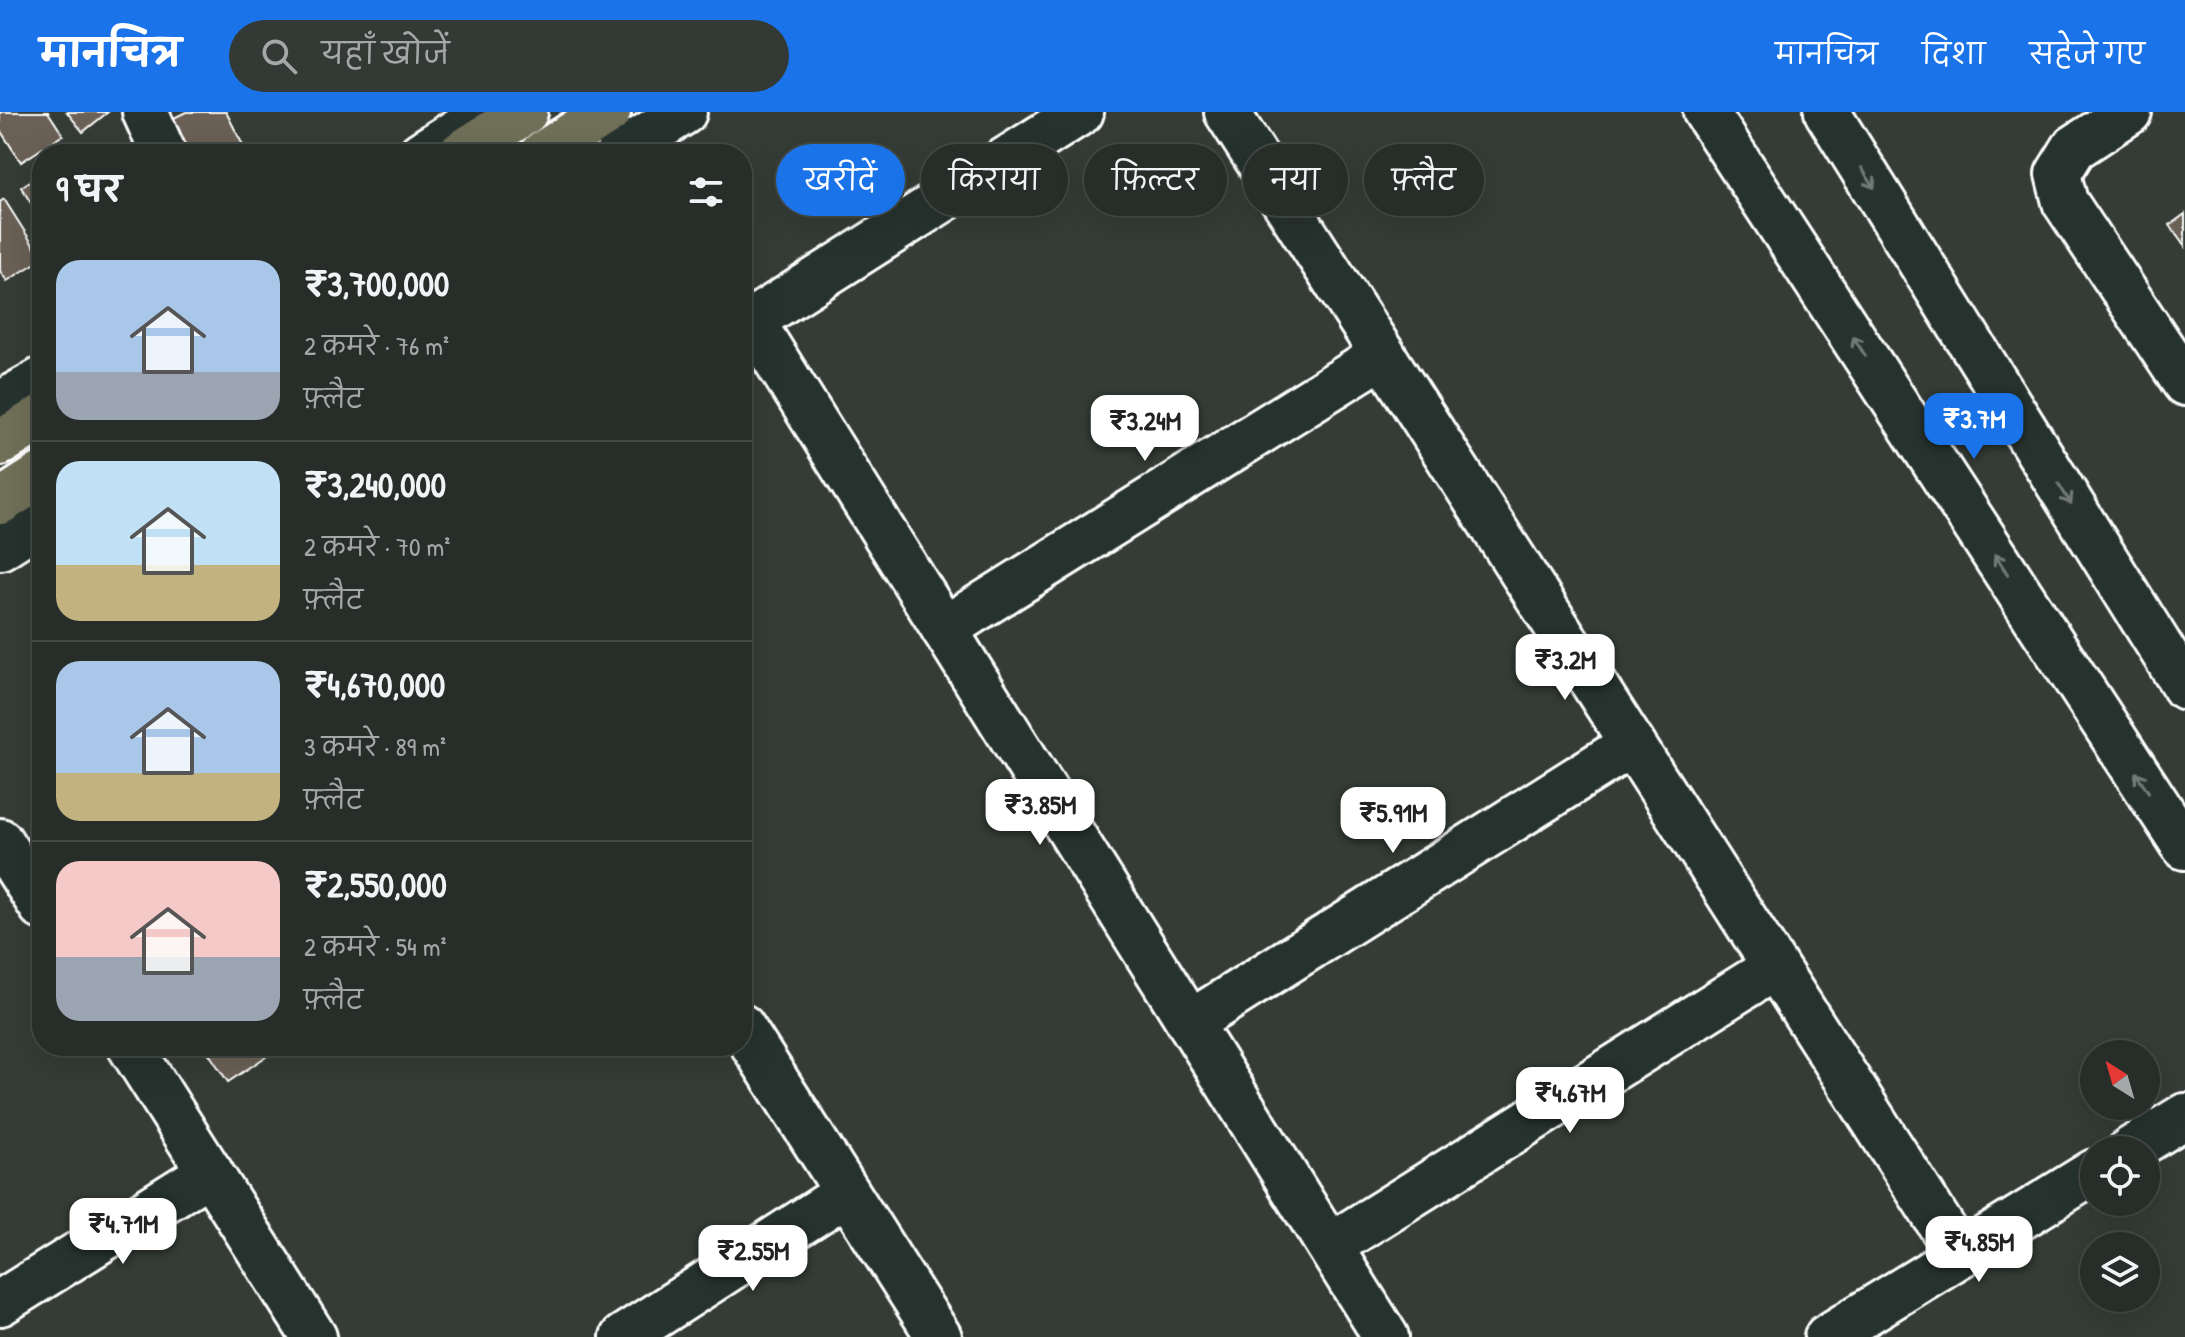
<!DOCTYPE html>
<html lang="hi">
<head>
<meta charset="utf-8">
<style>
  body { margin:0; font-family:"Patrick Hand","Playpen Sans Deva",sans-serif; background:#333934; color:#f1f3f6; height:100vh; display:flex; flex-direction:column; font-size:30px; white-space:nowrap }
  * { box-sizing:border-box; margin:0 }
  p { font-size:26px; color:#a4a8a8 }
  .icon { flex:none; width:44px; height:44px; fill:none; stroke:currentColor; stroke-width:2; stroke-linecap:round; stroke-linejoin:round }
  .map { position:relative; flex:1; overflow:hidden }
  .details { position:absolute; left:32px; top:32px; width:720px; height:912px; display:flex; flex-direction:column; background:#272d28; border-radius:32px; box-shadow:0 8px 32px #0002,0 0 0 2px #434945 }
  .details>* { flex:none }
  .guide { position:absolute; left:776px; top:32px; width:760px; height:72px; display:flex; gap:16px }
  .needle { width:52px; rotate:323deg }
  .tools { position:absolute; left:2080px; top:928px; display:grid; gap:16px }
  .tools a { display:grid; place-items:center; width:80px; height:80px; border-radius:50%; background:#272d28; box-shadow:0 8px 32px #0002,0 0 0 2px #434945; font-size:40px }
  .price { position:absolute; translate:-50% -68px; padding:0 18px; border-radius:16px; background:#fff; color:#222; font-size:26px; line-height:52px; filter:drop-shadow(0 2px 4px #0008) }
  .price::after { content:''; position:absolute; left:50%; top:48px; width:24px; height:18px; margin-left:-12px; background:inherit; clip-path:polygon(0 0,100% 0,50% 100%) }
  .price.selected { background:#1a73e8; color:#fff }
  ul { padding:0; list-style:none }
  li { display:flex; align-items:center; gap:24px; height:200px; padding:0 24px }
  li+li { border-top:2px solid #434945 }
  li span { display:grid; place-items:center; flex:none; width:224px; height:160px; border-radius:24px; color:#555 }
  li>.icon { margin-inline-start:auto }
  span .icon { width:96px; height:96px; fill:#fffc; stroke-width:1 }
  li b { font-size:34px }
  h2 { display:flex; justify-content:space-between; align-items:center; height:96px; padding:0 24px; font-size:34px }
  .tag { padding:0 28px; border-radius:36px; background:#272d28; box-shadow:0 8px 32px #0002,0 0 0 2px #434945; font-size:28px; line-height:72px }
  .tag.selected { background:#1a73e8; color:#fff }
  header { display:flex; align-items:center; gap:48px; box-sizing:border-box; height:112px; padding:0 40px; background:#1a73e8; color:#fff }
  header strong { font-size:38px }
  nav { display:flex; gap:44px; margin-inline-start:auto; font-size:28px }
  .search { width:560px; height:72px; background:#333934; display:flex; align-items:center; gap:20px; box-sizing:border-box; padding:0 28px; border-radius:44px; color:#a4a8a8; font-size:30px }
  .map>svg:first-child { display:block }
  .building { fill:#6b6055; stroke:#fff; stroke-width:2 }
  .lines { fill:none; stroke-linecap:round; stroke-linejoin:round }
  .minor-casing { stroke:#fff; stroke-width:50 }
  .major-casing { stroke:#fff; stroke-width:50 }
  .minor { stroke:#26332d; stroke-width:44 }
  .major { stroke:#706f59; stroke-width:44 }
  .oneway { stroke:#727a76 }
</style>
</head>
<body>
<header>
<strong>मानचित्र</strong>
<div class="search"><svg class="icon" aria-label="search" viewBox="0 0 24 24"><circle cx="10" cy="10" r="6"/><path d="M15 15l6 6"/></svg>यहाँ खोजें</div>
<nav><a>मानचित्र</a><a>दिशा</a><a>सहेजे गए</a></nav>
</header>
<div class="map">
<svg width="2185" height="1225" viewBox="0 0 2185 1225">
  <rect width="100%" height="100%" fill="#343c35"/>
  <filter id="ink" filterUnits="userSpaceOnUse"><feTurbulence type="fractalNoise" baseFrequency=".0125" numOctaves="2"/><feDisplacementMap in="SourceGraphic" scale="16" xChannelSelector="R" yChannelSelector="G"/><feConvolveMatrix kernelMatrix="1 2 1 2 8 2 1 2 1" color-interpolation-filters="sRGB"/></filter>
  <g filter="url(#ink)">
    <!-- building -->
    <g class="building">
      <path d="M0,0H48L63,23L21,50L0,18Z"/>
      <path d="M67,0H108L83,20Z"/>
      <path d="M186,0H226L247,41L169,42L155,15Z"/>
      <path d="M42,61V109L21,75Z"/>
      <path d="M4,87L42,147L7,169L0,159V90Z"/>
      <path d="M2185,102V134L2170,113Z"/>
      <path d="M204,934H282L228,970Z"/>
    </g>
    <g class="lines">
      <!-- minor casing -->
      <g class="minor-casing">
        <g id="minor">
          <path d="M145,0L164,42"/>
          <path d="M1227,0L1960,1143"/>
          <path d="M1706,0L2185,735"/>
          <path d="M1827,0L2185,575"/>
          <path d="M2129,0L2074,36L2058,62L2065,90L2185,271"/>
          <path d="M421,42L487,0"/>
          <path d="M618,42L684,0"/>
          <path d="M752,209L1386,1225"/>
          <path d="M742,215L1081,0"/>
          <path d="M0,292L42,268"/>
          <path d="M0,435L42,408"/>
          <path d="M944,517L1383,243"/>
          <path d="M0,729L42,795"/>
          <path d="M1190,911L1632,632"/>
          <path d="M742,915L939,1225"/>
          <path d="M130,934L314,1225"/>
          <path d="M2130,1038L2185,1004"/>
          <path d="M1330,1134L1775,855"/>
          <path d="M0,1191L210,1060"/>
          <path d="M623,1225L847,1081"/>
          <path d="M1827,1225L2094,1060"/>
        </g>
      </g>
      <!-- major casing -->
      <g class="major-casing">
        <g id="major">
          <path d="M460,42L525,0"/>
          <path d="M542,42L608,0"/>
          <path d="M0,331L42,305"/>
          <path d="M0,390L42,363"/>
        </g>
      </g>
      <!-- minor -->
      <use href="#minor" class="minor"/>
      <!-- major -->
      <use href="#major" class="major"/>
    </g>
    <!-- one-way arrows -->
    <defs><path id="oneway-shaft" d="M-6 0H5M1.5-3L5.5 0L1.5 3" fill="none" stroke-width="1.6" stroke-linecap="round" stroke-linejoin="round" transform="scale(2)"/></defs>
    <g class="oneway">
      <use href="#oneway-shaft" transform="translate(1868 66) rotate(58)"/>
      <use href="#oneway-shaft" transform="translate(1859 234) rotate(-123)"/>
      <use href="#oneway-shaft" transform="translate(2065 382) rotate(58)"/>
      <use href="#oneway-shaft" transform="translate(2001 452) rotate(-123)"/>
      <use href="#oneway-shaft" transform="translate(2142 670) rotate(-123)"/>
    </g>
  </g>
</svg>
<div class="tools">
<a><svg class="needle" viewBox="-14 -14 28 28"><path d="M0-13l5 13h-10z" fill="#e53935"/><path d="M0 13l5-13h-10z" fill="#a4a8a8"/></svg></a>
<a><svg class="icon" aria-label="locate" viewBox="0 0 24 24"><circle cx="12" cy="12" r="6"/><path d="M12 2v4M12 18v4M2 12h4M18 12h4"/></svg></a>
<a><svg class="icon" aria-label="layers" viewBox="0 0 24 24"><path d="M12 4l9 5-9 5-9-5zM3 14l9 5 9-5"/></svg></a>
</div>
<b class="price selected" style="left:1974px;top:349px">₹3.7M</b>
<b class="price" style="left:1145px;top:351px">₹3.24M</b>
<b class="price" style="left:1565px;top:590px">₹3.2M</b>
<b class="price" style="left:1040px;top:735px">₹3.85M</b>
<b class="price" style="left:1393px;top:743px">₹5.91M</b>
<b class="price" style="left:1570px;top:1023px">₹4.67M</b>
<b class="price" style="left:123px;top:1154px">₹4.71M</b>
<b class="price" style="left:1979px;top:1172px">₹4.85M</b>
<b class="price" style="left:753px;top:1181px">₹2.55M</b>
<div class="guide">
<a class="tag selected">खरीदें</a>
<a class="tag">किराया</a>
<a class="tag">फ़िल्टर</a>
<a class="tag">नया</a>
<a class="tag">फ़्लैट</a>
</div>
<section class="details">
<h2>9 घर<svg class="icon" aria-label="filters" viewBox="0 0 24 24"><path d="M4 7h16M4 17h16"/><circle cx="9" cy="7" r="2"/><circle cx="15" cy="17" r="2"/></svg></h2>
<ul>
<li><span style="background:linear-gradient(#a9c7e8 70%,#9aa5b1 0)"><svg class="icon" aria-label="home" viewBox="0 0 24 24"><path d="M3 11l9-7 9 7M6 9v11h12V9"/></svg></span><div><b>₹3,700,000</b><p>2 कमरे · 76 m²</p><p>फ़्लैट</p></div></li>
<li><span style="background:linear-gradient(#bfe0f5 65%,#c2b280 0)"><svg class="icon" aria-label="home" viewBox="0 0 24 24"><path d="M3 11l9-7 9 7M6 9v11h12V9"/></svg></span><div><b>₹3,240,000</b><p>2 कमरे · 70 m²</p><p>फ़्लैट</p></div></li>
<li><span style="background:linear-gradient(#a9c7e8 70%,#c2b280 0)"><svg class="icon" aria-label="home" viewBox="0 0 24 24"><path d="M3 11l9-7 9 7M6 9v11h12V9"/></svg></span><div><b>₹4,670,000</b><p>3 कमरे · 89 m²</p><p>फ़्लैट</p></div></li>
<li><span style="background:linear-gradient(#f6c9c9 60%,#9aa5b1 0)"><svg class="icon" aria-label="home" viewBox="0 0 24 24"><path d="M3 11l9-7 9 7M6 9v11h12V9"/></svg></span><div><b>₹2,550,000</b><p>2 कमरे · 54 m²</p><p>फ़्लैट</p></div></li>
</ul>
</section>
</div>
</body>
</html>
